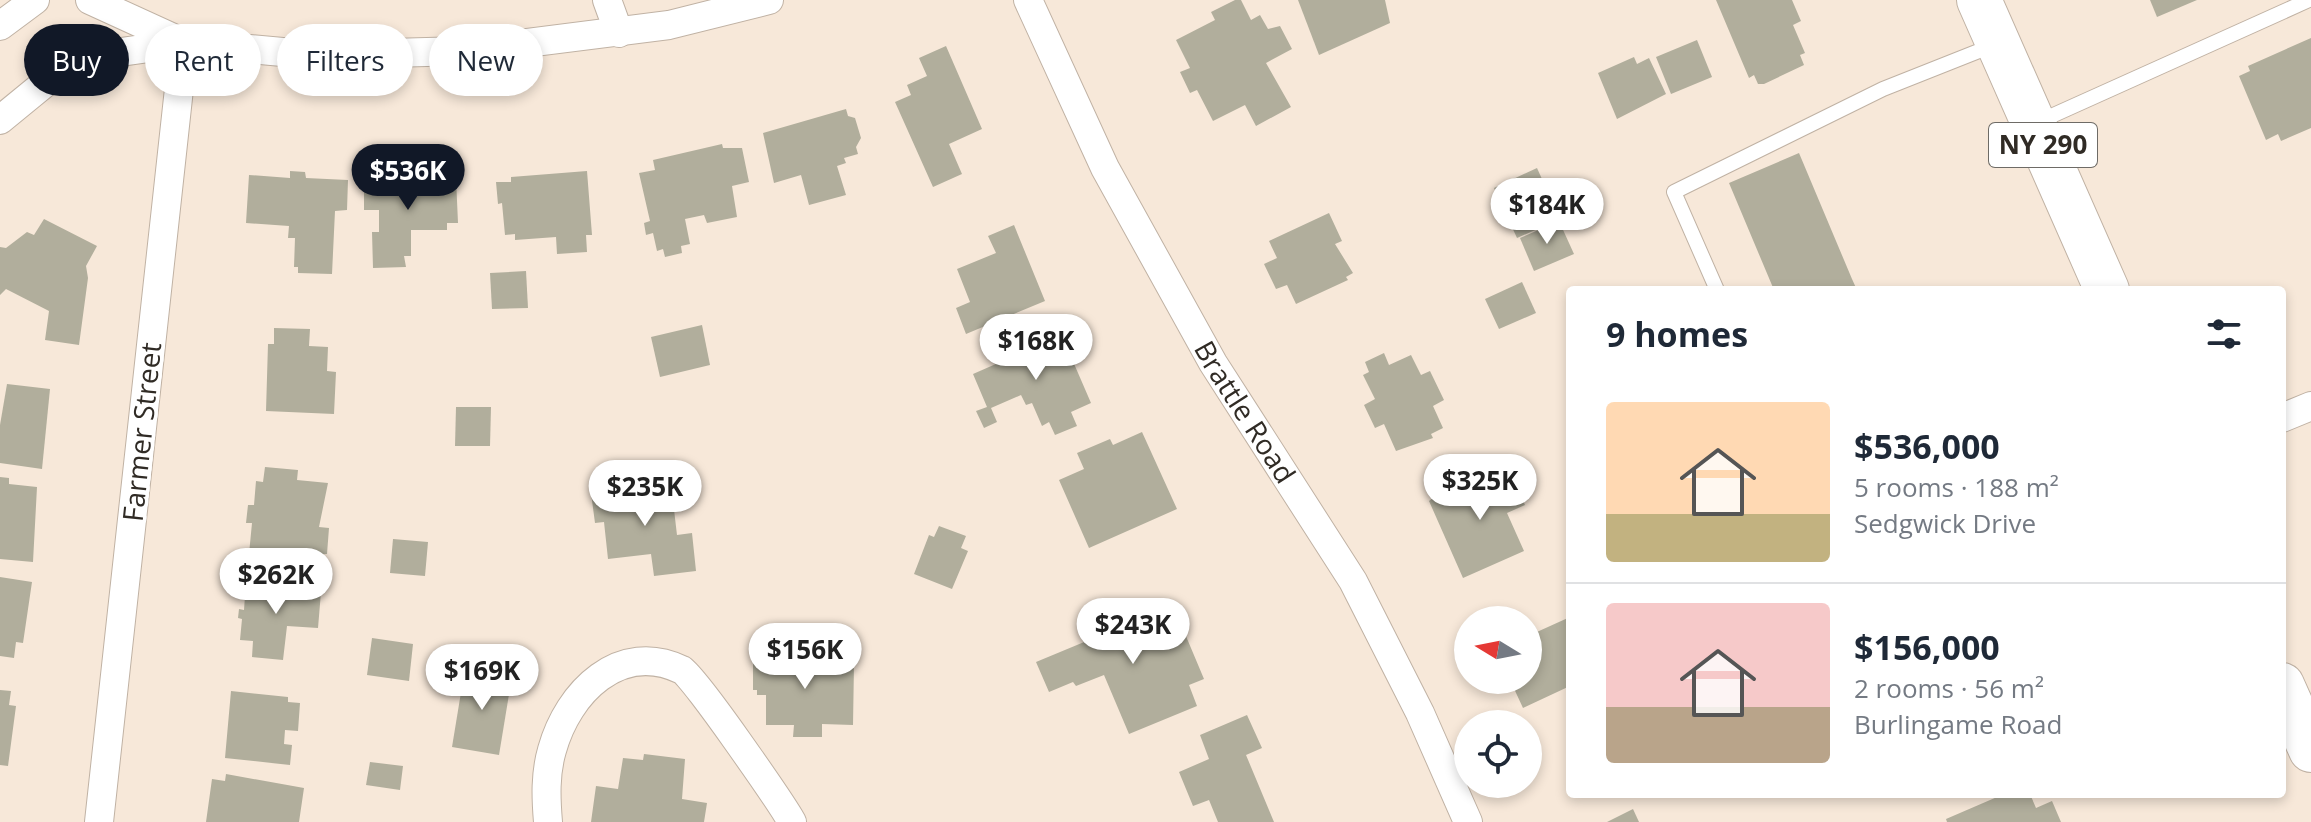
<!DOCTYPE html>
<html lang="en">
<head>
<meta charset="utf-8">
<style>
  body { margin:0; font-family:"Open Sans",sans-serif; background:#f6f6f7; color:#1f2937; height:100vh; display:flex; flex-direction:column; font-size:30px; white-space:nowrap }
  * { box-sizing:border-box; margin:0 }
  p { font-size:26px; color:#747a83 }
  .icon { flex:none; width:44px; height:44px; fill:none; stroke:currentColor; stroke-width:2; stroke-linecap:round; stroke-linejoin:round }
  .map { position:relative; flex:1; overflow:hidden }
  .sheet { position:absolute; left:1566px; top:286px; width:720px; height:512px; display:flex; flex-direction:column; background:#fff; border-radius:8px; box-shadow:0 4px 12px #0003 }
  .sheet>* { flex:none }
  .guide { position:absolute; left:24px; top:24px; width:760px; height:72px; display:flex; gap:16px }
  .needle { width:52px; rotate:280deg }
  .fabs { position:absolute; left:1454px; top:606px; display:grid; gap:16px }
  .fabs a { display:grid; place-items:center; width:88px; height:88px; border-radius:50%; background:#fff; box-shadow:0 4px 12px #0003; font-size:40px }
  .price { position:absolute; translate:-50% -68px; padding:0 18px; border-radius:28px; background:#fff; color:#222; font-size:26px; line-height:52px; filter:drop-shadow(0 2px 4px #0008) }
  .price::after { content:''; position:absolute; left:50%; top:48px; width:24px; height:18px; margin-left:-12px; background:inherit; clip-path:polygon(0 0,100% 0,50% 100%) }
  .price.on { background:#111827; color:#fff }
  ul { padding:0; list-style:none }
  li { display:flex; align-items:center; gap:24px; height:200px; padding:0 40px }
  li+li { border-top:2px solid #e0e1e3 }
  li span { display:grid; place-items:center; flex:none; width:224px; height:160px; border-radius:8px; color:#555 }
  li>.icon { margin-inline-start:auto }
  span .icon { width:96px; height:96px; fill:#fffc; stroke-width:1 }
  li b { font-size:34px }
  h2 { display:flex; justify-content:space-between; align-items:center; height:96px; padding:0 40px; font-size:34px }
  .pill { padding:0 28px; border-radius:36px; background:#fff; box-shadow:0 4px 12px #0003; font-size:28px; line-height:72px }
  .pill.on { background:#111827; color:#fff }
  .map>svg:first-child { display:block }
  .building { fill:#b1ae9c }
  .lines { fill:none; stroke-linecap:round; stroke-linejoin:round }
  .service-casing { stroke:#c0b2a4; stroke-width:16 }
  .minor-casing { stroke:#c0b2a4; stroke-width:30 }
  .primary-casing { stroke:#c0b2a4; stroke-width:46 }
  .service { stroke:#fff; stroke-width:14 }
  .minor { stroke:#fff; stroke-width:28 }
  .primary { stroke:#fff; stroke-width:44 }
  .labels { text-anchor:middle; stroke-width:7; stroke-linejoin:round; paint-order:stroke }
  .shield { fill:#fff; stroke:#6e6b66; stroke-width:2 }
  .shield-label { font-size:26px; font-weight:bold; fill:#302b25 }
  .street-label { font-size:28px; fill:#302b25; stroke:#fff }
</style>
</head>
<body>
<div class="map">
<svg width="2311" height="822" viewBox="0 0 2311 822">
  <rect width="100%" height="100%" fill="#f7e8d9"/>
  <!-- building -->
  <g class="building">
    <path d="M1235,0H1241L1251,20L1260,15L1268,29L1280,26L1292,49L1266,63L1291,107L1256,126L1245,105L1213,121L1197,90L1190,93L1180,72L1190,68L1176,40L1215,20L1211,12Z"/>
    <path d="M1298,0H1385L1390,23L1319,55Z"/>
    <path d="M1716,0H1792L1801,21L1793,25L1805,53L1800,55L1804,65L1764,84H1758L1754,75L1749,78Z"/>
    <path d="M2150,0H2197L2157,17Z"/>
    <path d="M2311,38V128L2281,141L2278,134L2266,140L2239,76L2250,71L2248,66Z"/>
    <path d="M1697,40L1712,77L1671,94L1656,57Z"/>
    <path d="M946,46L982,129L949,144L962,174L933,187L895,102L911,95L907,85L927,76L919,58Z"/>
    <path d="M1634,57L1637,64L1649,58L1666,94L1617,119L1598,73Z"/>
    <path d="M846,109L848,116L855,118L861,138L856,147L858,154L844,158L846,163L837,166L846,195L809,205L801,175L774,183L763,133Z"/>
    <path d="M722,144L723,148H742L749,182L732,186L737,217L707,223L704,215L685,219L690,244L681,246L682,253L665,257L663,249L657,251L653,233L646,235L644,223L650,221L639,173L655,170L653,160Z"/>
    <path d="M1799,153L1852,279L1857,290H1774L1729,183Z"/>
    <path d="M1537,168L1560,219L1517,238L1494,188Z"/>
    <path d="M290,171L305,172L306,178L348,180L347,210L335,211L332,274L298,273V267H294L295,238H288L289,226L246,223L249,175L290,178Z"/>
    <path d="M587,171L592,235H586L587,252L557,254L556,237L515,240V234L505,235L502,203L498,204L496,182H511V177Z"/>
    <path d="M445,175V178H456L458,223H447V230H411V256H404L406,267L373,268L372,232H379V210H364V177Z"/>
    <path d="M1329,213L1342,241L1335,244L1353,273L1346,277L1348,280L1296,304L1287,285L1276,289L1264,264L1277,258L1269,241Z"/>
    <path d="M44,219L97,246L86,266L88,278L79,345L45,340L49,311L6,289L0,295V247L6,248L27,232L34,235Z"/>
    <path d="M1559,221L1574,254L1534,271L1520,238Z"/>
    <path d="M1014,225L1045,301L966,334L956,308L970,302L957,269L996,253L988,236Z"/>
    <path d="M526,271L528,308L492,309L490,273Z"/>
    <path d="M1522,282L1536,313L1499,329L1485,299Z"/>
    <path d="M702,325L710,365L660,377L651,337Z"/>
    <path d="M274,328L310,329L309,346L328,347L327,371L336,372L334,414L266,411L268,344H274Z"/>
    <path d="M1059,329L1091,403L1071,412L1077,426L1055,435L1049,422L1042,426L1032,403L1026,405L1021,395L991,408L997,422L984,428L976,411L987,407L973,374L1005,360L1002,353Z"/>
    <path d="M1384,353L1389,365L1411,355L1421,375L1430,371L1444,400L1433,406L1443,428L1431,434L1433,438L1396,451L1384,424L1375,428L1364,405L1375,399L1363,375L1369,372L1365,362Z"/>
    <path d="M7,384L50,389L42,469L0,463V425Z"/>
    <path d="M456,407H491L490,446H455Z"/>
    <path d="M1142,432L1177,509L1089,548L1059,480L1084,469L1077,453L1110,439L1113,445Z"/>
    <path d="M265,467L298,470L297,480L328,483L319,527L329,528L327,554L298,555V560L249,554L252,523H246L248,505H254L256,481L263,482Z"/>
    <path d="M1510,472L1525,505L1507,513L1524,551L1463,578L1429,501L1450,485L1459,489L1484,477L1488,482Z"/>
    <path d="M0,477L9,478V484L37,487L33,562L0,559Z"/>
    <path d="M671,484L677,535L692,533L696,571L654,576L651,554L608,559L604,522L595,523L591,493Z"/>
    <path d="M939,526L966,536L961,548L968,551L952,589L914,574L929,535L934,537Z"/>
    <path d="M393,539L428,542L425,576L390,573Z"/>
    <path d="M0,577L32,582L23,643L16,642L14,658L0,656Z"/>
    <path d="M246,582L302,586V590L321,592L318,628L287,626L283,660L252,657L253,641L240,640L242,619L238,618L239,609L244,610Z"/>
    <path d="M1153,605L1159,617L1175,610L1204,679L1189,685L1197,706L1129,734L1104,675L1076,686L1073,682L1049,692L1036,662L1089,640L1087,634L1105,626L1103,622Z"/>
    <path d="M1570,617V686L1523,708L1510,680H1528V636Z"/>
    <path d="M372,638L413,644L409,681L367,675Z"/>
    <path d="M784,647H812V655H819V664H854L853,725L822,724V737H793L794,725H766V695H757V690H753V658L784,655Z"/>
    <path d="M465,668L512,676L499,755L452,747Z"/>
    <path d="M0,690L11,691L9,705L16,706L8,766L0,765Z"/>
    <path d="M231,691L288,697V702L300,703L298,731L285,730L284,744L292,745L290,765L225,758Z"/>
    <path d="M1247,715L1262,748L1246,755L1274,822H1218L1209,800L1193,806L1179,772L1209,759L1200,735Z"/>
    <path d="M644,754L685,759L682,799L707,803L704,822H591L596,786L618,789L623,758L643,760Z"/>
    <path d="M370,762L403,766L400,790L366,785Z"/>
    <path d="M226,774L304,788L299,822H206L212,779L225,781Z"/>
    <path d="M2004,794H2030L2036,808L2052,801L2061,822H1947L1946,819Z"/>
    <path d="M1633,809L1639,822H1607Z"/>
  </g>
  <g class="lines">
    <!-- service casing -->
    <g class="service-casing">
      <g id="service">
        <path d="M2038,122L2309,0"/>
        <path d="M1717,290L1674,192L1883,89L1994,45"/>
      </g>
    </g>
    <!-- minor casing -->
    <g class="minor-casing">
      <g id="minor">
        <path d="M90,0L184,43L99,822"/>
        <path d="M607,0L619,33"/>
        <path id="s1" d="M1028,0L1105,168L1213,363L1353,581L1420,713L1468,822"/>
        <path d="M0,26L35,0"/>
        <path d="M0,120L61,70L114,53L184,43L315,55L464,51L669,25L769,0"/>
        <path d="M2282,418L2311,406"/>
        <path d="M548,822C546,798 545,774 552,750C568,692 620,640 682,670C693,675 782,804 792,822"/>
      </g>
    </g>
    <!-- primary casing -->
    <g class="primary-casing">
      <g id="primary">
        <path d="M1979,0L2107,290"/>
        <path d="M2282,685L2311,750"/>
      </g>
    </g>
    <!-- service -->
    <use href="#service" class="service"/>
    <!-- minor -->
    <use href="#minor" class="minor"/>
    <!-- primary -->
    <use href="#primary" class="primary"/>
  </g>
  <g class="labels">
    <!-- shield labels -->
    <rect class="shield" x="1989" y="123" width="108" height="44" rx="6"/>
    <g class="shield-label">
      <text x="2043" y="154">NY 290</text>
    </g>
    <!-- street labels -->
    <g class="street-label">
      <text dy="10" stroke="none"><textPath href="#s1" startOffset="466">Brattle Road</textPath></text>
      <text transform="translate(142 432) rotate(-84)" y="10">Farmer Street</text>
    </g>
  </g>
</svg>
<div class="fabs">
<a><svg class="needle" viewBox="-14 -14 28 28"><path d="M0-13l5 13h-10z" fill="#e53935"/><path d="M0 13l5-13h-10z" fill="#747a83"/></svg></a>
<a><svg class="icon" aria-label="locate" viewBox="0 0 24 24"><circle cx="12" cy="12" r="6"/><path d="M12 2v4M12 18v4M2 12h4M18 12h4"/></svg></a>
</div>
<b class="price on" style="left:408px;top:212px">$536K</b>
<b class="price" style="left:1547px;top:246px">$184K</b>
<b class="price" style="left:1036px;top:382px">$168K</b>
<b class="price" style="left:1480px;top:522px">$325K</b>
<b class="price" style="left:645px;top:528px">$235K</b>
<b class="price" style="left:276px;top:616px">$262K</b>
<b class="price" style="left:1133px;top:666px">$243K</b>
<b class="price" style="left:805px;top:691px">$156K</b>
<b class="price" style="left:482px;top:712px">$169K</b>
<div class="guide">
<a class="pill on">Buy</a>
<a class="pill">Rent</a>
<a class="pill">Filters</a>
<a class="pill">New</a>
</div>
<section class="sheet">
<h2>9 homes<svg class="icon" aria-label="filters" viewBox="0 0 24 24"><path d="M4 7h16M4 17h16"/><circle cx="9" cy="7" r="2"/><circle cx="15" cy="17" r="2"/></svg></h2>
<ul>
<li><span style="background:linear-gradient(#ffd9b3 70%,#c2b280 0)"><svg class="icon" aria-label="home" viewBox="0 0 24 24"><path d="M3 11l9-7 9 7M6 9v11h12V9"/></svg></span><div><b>$536,000</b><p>5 rooms · 188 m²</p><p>Sedgwick Drive</p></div></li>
<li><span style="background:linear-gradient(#f6c9c9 65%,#b9a48a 0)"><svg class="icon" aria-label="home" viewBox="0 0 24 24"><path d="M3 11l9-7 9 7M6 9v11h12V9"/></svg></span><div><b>$156,000</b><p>2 rooms · 56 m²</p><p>Burlingame Road</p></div></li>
</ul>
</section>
</div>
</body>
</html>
